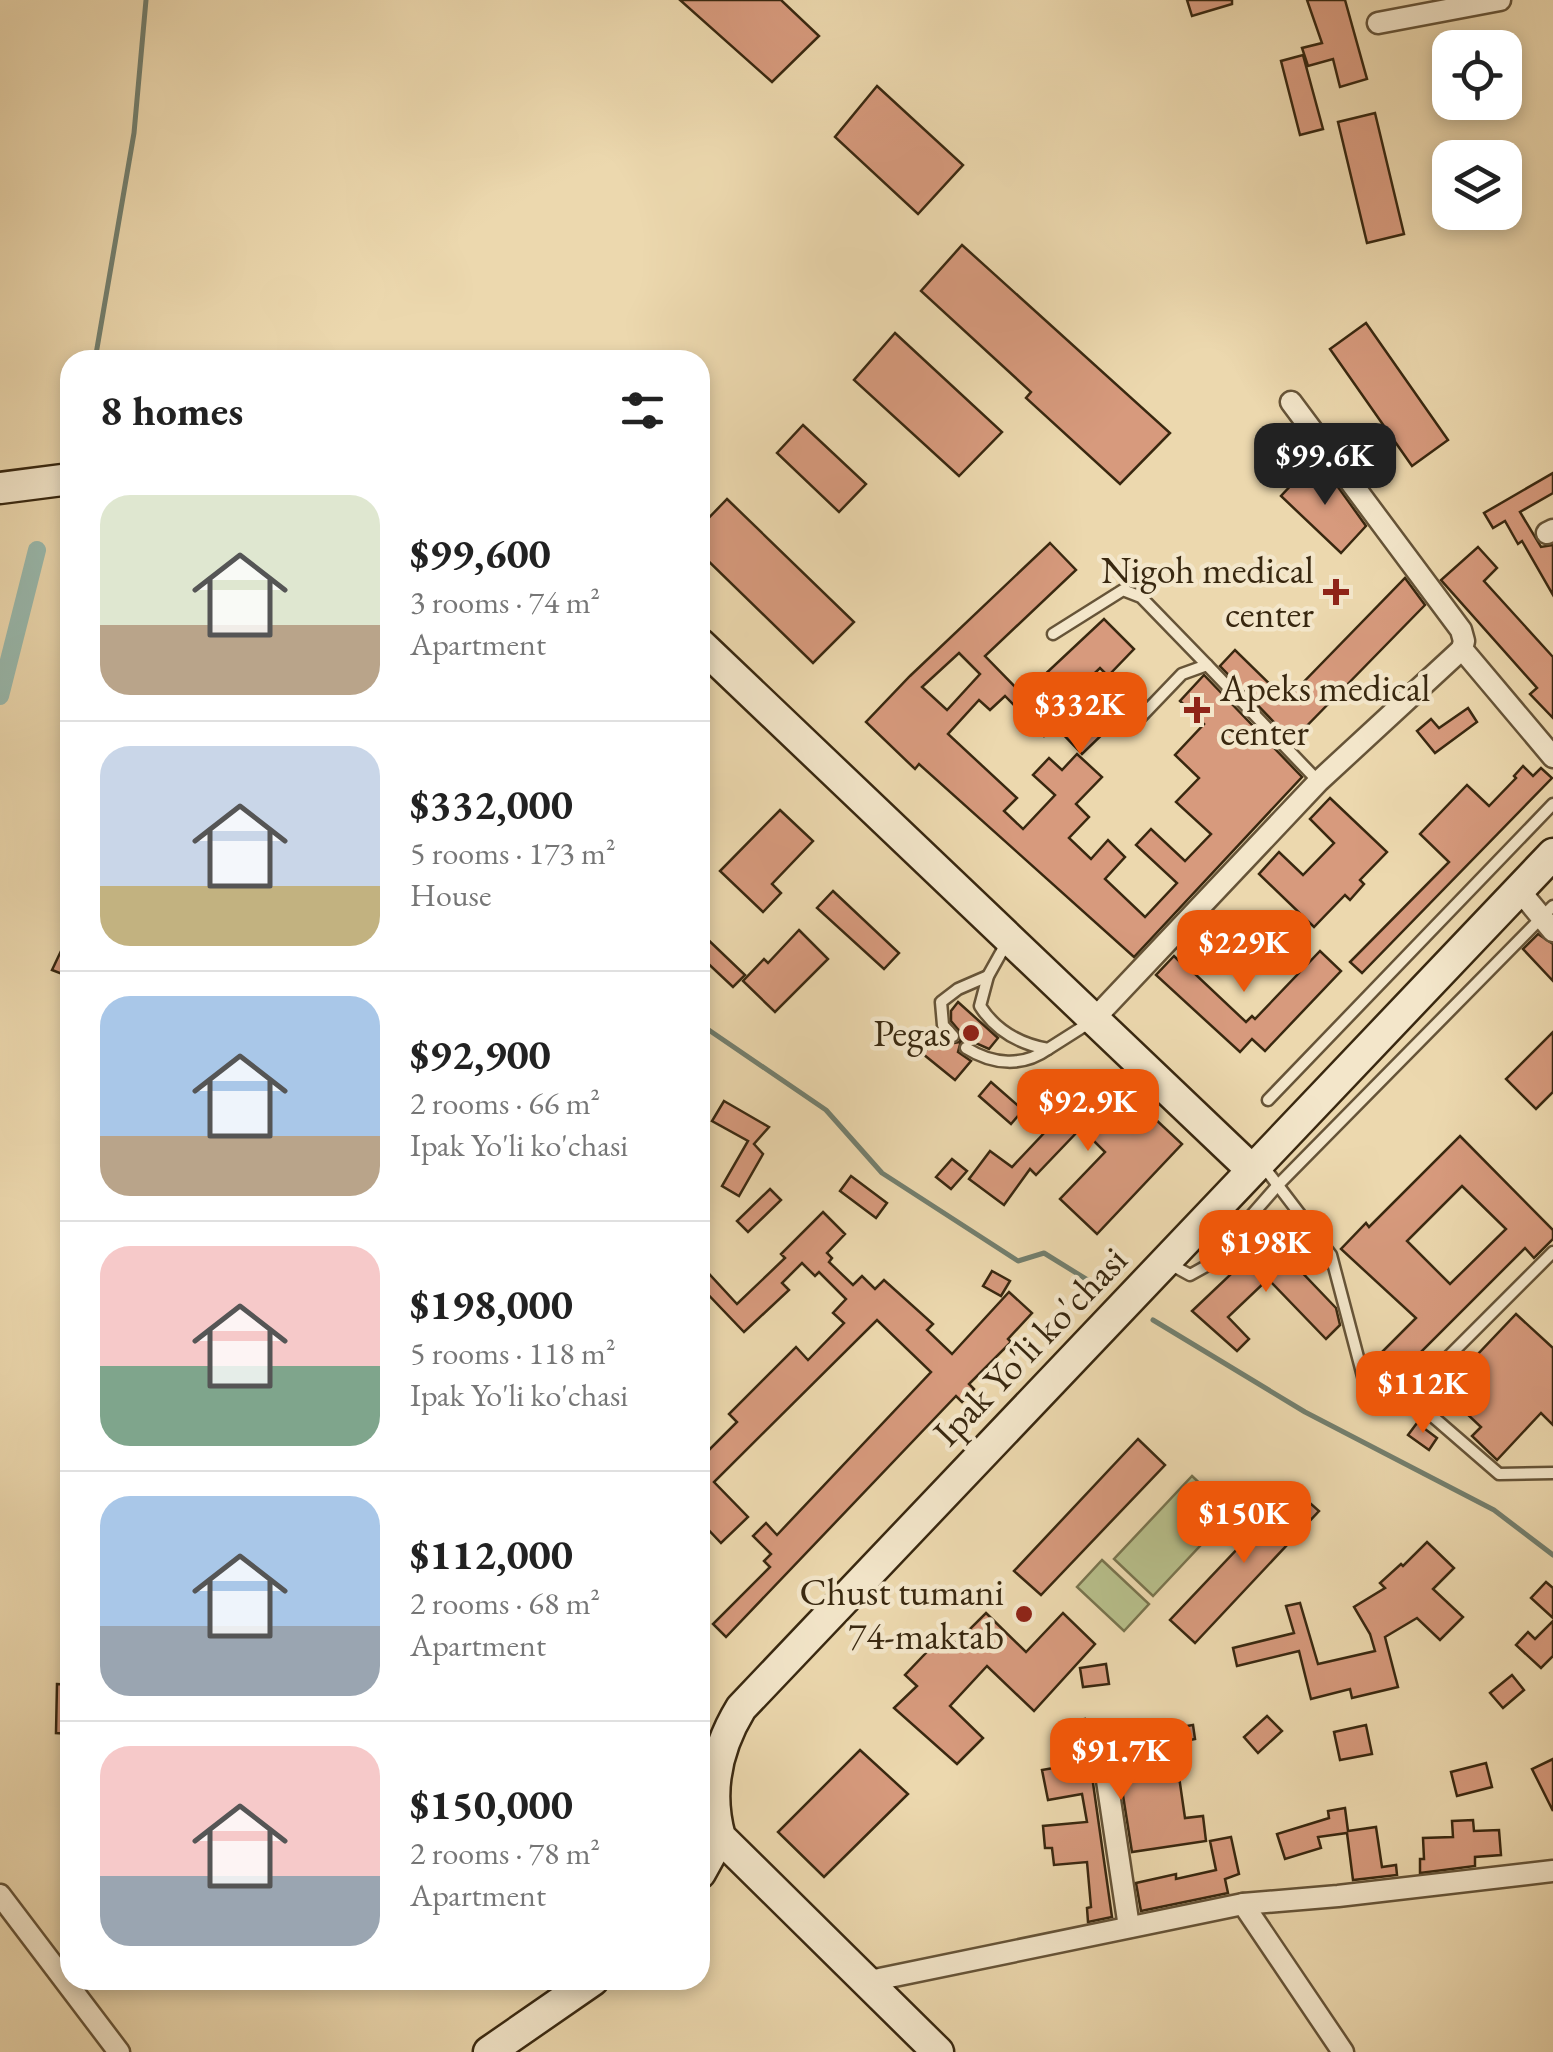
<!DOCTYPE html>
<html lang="en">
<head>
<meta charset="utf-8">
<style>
  body { margin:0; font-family:"EB Garamond",serif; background:#f6f6f6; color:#222; height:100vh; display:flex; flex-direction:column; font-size:38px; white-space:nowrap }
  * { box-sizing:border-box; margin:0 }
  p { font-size:32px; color:#767676 }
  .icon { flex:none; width:55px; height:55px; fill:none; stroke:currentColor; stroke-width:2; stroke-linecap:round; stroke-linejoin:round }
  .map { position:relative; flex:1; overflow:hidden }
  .side { position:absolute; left:60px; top:350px; width:650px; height:1640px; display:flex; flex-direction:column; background:#fff; border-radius:30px; box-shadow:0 5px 15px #0003 }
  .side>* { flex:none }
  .fabs { position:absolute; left:1432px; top:30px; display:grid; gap:20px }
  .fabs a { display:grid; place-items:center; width:90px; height:90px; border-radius:20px; background:#fff; box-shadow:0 5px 15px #0003; font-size:50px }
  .price { position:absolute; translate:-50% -85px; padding:0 22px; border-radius:20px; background:#ea580c; color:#fff; font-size:32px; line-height:65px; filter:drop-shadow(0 2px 5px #0008) }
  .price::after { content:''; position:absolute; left:50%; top:60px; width:30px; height:22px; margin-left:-15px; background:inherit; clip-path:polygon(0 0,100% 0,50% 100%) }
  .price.on { background:#222; color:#fff }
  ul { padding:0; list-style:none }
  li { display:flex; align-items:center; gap:30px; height:250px; padding:0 40px }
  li+li { border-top:2px solid #e0e0e0 }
  li span { display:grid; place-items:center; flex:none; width:280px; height:200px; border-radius:30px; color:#555 }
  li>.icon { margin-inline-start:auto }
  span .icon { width:120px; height:120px; fill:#fffc; stroke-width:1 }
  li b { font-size:42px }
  h2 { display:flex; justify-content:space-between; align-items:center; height:120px; padding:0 40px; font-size:42px }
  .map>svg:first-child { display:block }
  .green { fill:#b7bf8b; stroke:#78744e; stroke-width:2.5 }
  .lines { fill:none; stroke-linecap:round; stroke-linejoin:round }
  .stream { stroke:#737f6e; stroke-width:5 }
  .canal { stroke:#99b9ad; stroke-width:18 }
  .building { fill:#d79a7d; stroke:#392810; stroke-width:2.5; fill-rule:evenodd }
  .lane-casing { stroke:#665438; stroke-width:15 }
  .street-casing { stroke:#665438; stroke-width:25 }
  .secondary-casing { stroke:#392810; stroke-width:35 }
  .lane { stroke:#f3e6ca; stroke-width:10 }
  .street { stroke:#f3e6ca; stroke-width:20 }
  .secondary { stroke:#f3e6ca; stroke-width:30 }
  .poi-dot { fill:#8f2418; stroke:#f3e6ca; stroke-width:4 }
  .labels { text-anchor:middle; stroke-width:9; stroke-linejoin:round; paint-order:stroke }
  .poi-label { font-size:38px; fill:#392810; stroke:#f3e6ca; text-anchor:end }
  .street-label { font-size:38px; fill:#392810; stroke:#f3e6ca }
</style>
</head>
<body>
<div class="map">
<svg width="1553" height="2052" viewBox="0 0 1553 2052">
  <rect width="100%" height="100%" fill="#ecd8ae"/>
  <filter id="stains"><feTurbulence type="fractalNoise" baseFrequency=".002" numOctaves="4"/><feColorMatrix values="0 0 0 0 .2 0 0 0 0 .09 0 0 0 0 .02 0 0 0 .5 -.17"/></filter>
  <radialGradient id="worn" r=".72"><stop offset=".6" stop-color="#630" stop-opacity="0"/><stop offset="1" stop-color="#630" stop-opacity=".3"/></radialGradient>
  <!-- green -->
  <g class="green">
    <path d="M1192,1476L1231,1513L1153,1596L1114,1559Z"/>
    <path d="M1102,1560L1149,1604L1124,1631L1077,1587Z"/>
  </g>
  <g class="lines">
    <!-- stream -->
    <g class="stream">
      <path d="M95,360L134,133L146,0"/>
      <path d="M700,1024L826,1110L882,1173L1018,1261L1044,1253L1099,1287"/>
      <path d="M1153,1320L1305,1412L1494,1510L1553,1555"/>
    </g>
    <!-- canal -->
    <path class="canal" d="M0,696L37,550"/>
  </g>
  <!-- building -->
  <g class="building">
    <path d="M680,0H781L819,36L772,82Z"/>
    <path d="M1187,0H1232V4L1192,16Z"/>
    <path d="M1307,0H1345L1367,79L1340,87L1333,59L1308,66L1302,48L1322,43Z"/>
    <path d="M1303,55L1323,129L1300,135L1281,61Z"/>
    <path d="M877,86L963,165L918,214L835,137Z"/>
    <path d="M1375,113L1404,234L1367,243L1338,122Z"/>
    <path d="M962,245L1170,433L1120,484L1026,398L1031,392L921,291Z"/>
    <path d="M1366,323L1448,440L1412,466L1330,349Z"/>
    <path d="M895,333L1002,432L959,476L854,380Z"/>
    <path d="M803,425L866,484L839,512L777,453Z"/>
    <path d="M1312,463L1338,487L1366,526L1341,553L1281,496Z"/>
    <path d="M1553,473V493L1520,512L1541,547L1553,545V595L1522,541L1518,544L1505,521L1493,528L1484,513Z"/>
    <path d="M727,499L854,622L813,663L700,553V527Z"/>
    <path d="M1050,543L1076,570L985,656L1023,695L1104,619L1134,649L1108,676L1100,668L1076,691L1110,727L1082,754L1055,726L1044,736L1005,696L990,710L979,700L948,734L1017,798L1004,811L1023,829L1055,795L1033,775L1049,758L1062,770L1077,754L1102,777L1076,804L1089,817L1069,838L1091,859L1108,840L1125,857L1105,879L1145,917L1177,883L1136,845L1151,829L1185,861L1211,834L1176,802L1199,778L1175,755L1204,724L1180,701L1204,675L1302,777L1134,957L919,764L915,769L866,722L910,676ZM959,653L980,674L947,710L922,687Z"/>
    <path d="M1478,547L1497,568L1484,581L1553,657V718L1530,694L1537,688L1441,580Z"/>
    <path d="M1405,578L1425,605L1292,741L1220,666L1235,650L1286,700Z"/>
    <path d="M1468,708L1477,722L1435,753L1417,731L1431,719L1439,728Z"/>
    <path d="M1523,766L1533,776L1541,768L1552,778L1362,973L1350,962L1449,862L1420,834L1467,785L1489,806L1516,778L1514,776Z"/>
    <path d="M1330,798L1387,852L1360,880L1364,884L1350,900L1345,895L1314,927L1259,874L1279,852L1303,875L1334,843L1310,819Z"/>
    <path d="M780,810L813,841L772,884L781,893L763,912L720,871Z"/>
    <path d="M833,891L899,953L884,969L817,908Z"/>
    <path d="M1200,927L1222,947L1195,974L1246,1022L1252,1016L1255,1019L1320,951L1341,971L1265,1051L1252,1039L1240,1052L1156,975L1174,956L1179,961L1196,941L1191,936Z"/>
    <path d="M799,930L828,959L775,1012L743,981L764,959L768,963Z"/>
    <path d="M70,932V977L52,970Z"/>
    <path d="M700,932L745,975L733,987L700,956Z"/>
    <path d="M1538,934L1553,944V981L1523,949Z"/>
    <path d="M958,1002L998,1038L989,1049L969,1040L961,1041L958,1052L971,1061L955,1080L923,1054L940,1034L949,1044L960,1042L961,1033L951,1021V1011Z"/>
    <path d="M1553,1032V1092L1536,1109L1506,1079Z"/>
    <path d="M1048,1074L1071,1096L1077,1089L1081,1093L1093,1080L1141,1127L1152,1116L1182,1144L1097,1234L1060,1199L1105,1152L1081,1128L1036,1175L1030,1169L1004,1205L969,1179L990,1151L1012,1167L1062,1114L1035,1088Z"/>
    <path d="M991,1082L1023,1110L1011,1124L979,1096Z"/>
    <path d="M724,1101L769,1127L754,1144L763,1154L739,1196L722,1186L748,1141L712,1121Z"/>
    <path d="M1460,1136L1553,1230V1239L1534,1258L1525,1248L1389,1384L1370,1364L1416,1318L1341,1249L1366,1223L1369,1227ZM1462,1186L1506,1229L1450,1284L1407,1241Z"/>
    <path d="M952,1159L967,1171L951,1189L936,1177Z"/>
    <path d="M851,1176L887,1203L876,1218L840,1191Z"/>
    <path d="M770,1189L781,1200L748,1232L737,1221Z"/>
    <path d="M823,1212L845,1234L827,1253L832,1258L829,1262L853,1285L862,1276L875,1289L884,1280L933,1324L927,1330L952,1354L1009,1292L1032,1313L1008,1339L1011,1342L969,1384L974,1389L962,1402L956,1396L726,1637L713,1624L770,1567L764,1561L771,1554L753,1536L766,1523L777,1535L931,1372L877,1320L714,1482L748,1517L721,1543L700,1521V1447L706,1453L737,1422L729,1414L796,1347L808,1360L844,1323L833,1313L846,1299L819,1272L815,1276L802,1263L782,1283L789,1290L744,1332L700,1286V1264L737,1304L785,1258L781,1254Z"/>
    <path d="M1269,1238L1336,1308L1340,1325L1326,1339L1268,1279L1228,1317L1249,1339L1237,1351L1192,1311Z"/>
    <path d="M992,1271L1010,1281L1001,1296L983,1286Z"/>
    <path d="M1516,1314L1553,1348V1425L1541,1413L1497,1460L1472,1436L1481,1427L1449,1397L1484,1360L1478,1354Z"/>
    <path d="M1417,1423L1437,1438L1429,1450L1408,1435Z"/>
    <path d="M1138,1439L1165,1465L1041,1595L1014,1571Z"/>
    <path d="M1294,1489L1319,1511L1195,1643L1170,1620Z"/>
    <path d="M1427,1542L1454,1568L1433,1589L1463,1617L1440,1640L1417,1618L1385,1637L1398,1687L1352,1698L1350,1689L1311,1699L1299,1651L1237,1666L1233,1648L1294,1633L1286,1606L1300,1603L1318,1664L1375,1651L1370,1634L1354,1607L1385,1588L1380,1583L1401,1564L1403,1566Z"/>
    <path d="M1546,1582L1553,1588V1618L1531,1598Z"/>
    <path d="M986,1613L1026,1652L1063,1613L1095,1644L1034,1711L987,1666L950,1706L983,1738L957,1764L894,1708L917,1686L905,1675L943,1635L956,1643Z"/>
    <path d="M1553,1621V1656L1541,1668L1516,1645L1528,1632L1535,1639Z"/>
    <path d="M1106,1664L1109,1684L1083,1687L1080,1668Z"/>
    <path d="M1512,1675L1524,1690L1503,1708L1490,1693Z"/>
    <path d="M57,1684L70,1685V1734L56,1733Z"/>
    <path d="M1267,1716L1282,1731L1258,1753L1244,1737Z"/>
    <path d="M1085,1719L1089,1737L1113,1733L1115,1745L1170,1736L1169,1729L1193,1725L1195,1739L1185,1741L1186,1747L1175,1749L1185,1818L1203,1816L1206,1841L1132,1852L1118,1764L1111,1755L1097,1756L1091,1769L1112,1917L1088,1922L1087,1908L1091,1907L1087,1862L1054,1865L1052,1848H1045L1043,1826L1087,1822L1082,1794L1048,1800L1042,1770L1076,1764L1069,1722Z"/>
    <path d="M1366,1725L1372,1754L1340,1760L1334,1732Z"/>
    <path d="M860,1750L908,1794L824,1877L778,1832Z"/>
    <path d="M1553,1759V1811L1532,1769Z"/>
    <path d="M1486,1763L1492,1787L1457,1796L1451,1772Z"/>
    <path d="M1345,1808L1348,1831L1376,1827L1382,1867L1396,1865L1397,1875L1353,1880L1347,1833L1318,1837L1321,1848L1285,1859L1277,1834L1329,1818L1328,1811Z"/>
    <path d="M1473,1820L1474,1831L1499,1830L1501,1855L1475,1857V1866L1420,1873V1859H1424L1423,1838L1453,1837L1452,1821Z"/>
    <path d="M1231,1837L1239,1874L1225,1879L1228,1893L1141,1911L1136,1883L1176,1874V1879L1216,1870L1210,1841Z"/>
  </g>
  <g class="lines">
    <!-- lane casing -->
    <g class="lane-casing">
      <g id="lane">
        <path d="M1053,634L1123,590L1141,597L1207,665"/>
        <path d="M1135,723L1182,674L1207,665L1318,781"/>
        <path d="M1007,942L988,976L980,1006C996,1031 1020,1044 1048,1049L1089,1023"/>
        <path d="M953,1036L943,1025L941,1002L958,989L988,976"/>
        <path d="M966,1048C993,1065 1023,1067 1048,1049"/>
        <path d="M1268,1100L1553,804"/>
        <path d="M1264,1167L1331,1255L1364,1380L1383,1403L1400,1405L1553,1252"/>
        <path d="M1168,1263L1190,1275L1208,1265L1278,1185L1553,906"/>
        <path d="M1409,1396L1499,1474L1553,1473"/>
      </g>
    </g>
    <!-- street casing -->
    <g class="street-casing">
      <g id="street">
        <path d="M1378,23L1500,0"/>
        <path d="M1291,402L1461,630L1464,641L1462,649"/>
        <path d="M1547,533L1553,530"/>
        <path d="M1519,890L1553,931"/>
        <path d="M1094,1019L1319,781L1462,649L1553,757"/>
        <path d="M1105,1767L1129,1927"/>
        <path d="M0,1895L119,2052"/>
        <path d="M1243,1904L1343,2052"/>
        <path d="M865,1982L1243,1904L1338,1896L1553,1871"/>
      </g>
    </g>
    <!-- secondary casing -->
    <g class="secondary-casing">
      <g id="secondary">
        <path d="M0,488L70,479"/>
        <path d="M700,644L1252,1170"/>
        <path d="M700,1873L720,1837"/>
        <path d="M489,2052L593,1980"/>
        <path d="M938,2052L720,1837C707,1791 716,1749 741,1708L1553,854"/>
      </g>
    </g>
    <!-- lane -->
    <use href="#lane" class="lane"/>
    <!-- street -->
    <use href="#street" class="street"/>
    <!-- secondary -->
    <use href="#secondary" class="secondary"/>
  </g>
  <!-- markers -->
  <g class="poi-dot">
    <path d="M1331 577h10v10h10v10h-10v10h-10v-10h-10v-10h10z"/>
    <path d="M1192 695h10v10h10v10h-10v10h-10v-10h-10v-10h10z"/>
    <circle cx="971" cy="1033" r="10"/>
    <circle cx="1024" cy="1614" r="10"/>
  </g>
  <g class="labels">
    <!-- poi labels -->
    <g class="poi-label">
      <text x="1314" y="583">Nigoh medical<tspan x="1314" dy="44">center</tspan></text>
      <text x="1220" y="701" text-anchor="start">Apeks medical<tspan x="1220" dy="44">center</tspan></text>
      <text x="951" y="1046">Pegas</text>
      <text x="1004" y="1605">Chust tumani<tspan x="1004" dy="44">74-maktab</tspan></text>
    </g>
    <!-- street labels -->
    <g class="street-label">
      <text transform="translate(1030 1346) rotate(-46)" y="13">Ipak Yo'li ko'chasi</text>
    </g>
  </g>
  <rect width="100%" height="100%" filter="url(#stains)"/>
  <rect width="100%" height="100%" fill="url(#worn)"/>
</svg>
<div class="fabs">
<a><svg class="icon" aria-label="locate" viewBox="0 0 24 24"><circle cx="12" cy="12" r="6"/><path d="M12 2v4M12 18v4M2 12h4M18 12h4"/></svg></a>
<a><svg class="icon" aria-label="layers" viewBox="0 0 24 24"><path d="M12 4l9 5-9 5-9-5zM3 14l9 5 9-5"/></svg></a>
</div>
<b class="price on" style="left:1325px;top:508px">$99.6K</b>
<b class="price" style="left:1080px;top:757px">$332K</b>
<b class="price" style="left:1244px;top:995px">$229K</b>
<b class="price" style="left:1088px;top:1154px">$92.9K</b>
<b class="price" style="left:1266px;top:1295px">$198K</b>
<b class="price" style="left:1423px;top:1436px">$112K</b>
<b class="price" style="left:1244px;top:1566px">$150K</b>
<b class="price" style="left:1121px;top:1803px">$91.7K</b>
<section class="side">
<h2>8 homes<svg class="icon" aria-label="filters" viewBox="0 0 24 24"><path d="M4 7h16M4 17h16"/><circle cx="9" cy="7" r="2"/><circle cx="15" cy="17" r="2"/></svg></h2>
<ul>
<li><span style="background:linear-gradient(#dfe7d0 65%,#b9a48a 0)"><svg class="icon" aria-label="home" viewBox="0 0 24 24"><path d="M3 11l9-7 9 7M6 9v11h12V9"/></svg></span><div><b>$99,600</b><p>3 rooms · 74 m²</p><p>Apartment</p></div></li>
<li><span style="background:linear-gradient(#c9d6e8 70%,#c2b280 0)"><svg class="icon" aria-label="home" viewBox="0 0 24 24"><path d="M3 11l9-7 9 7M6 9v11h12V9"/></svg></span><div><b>$332,000</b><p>5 rooms · 173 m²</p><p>House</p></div></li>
<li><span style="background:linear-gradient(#a9c7e8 70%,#b9a48a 0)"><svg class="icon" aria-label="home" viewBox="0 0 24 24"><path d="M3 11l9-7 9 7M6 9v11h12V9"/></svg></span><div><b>$92,900</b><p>2 rooms · 66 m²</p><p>Ipak Yo'li ko'chasi</p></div></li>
<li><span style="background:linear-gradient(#f6c9c9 60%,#7fa58c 0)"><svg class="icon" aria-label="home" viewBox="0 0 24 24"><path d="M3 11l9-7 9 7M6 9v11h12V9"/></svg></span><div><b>$198,000</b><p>5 rooms · 118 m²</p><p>Ipak Yo'li ko'chasi</p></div></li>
<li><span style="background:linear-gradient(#a9c7e8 65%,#9aa5b1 0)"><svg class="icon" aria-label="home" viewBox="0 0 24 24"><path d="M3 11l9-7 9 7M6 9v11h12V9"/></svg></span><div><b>$112,000</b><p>2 rooms · 68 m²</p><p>Apartment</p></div></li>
<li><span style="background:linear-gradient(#f6c9c9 65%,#9aa5b1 0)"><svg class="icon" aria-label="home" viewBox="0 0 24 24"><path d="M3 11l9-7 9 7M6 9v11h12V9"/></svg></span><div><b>$150,000</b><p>2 rooms · 78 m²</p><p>Apartment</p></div></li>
</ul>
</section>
</div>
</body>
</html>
